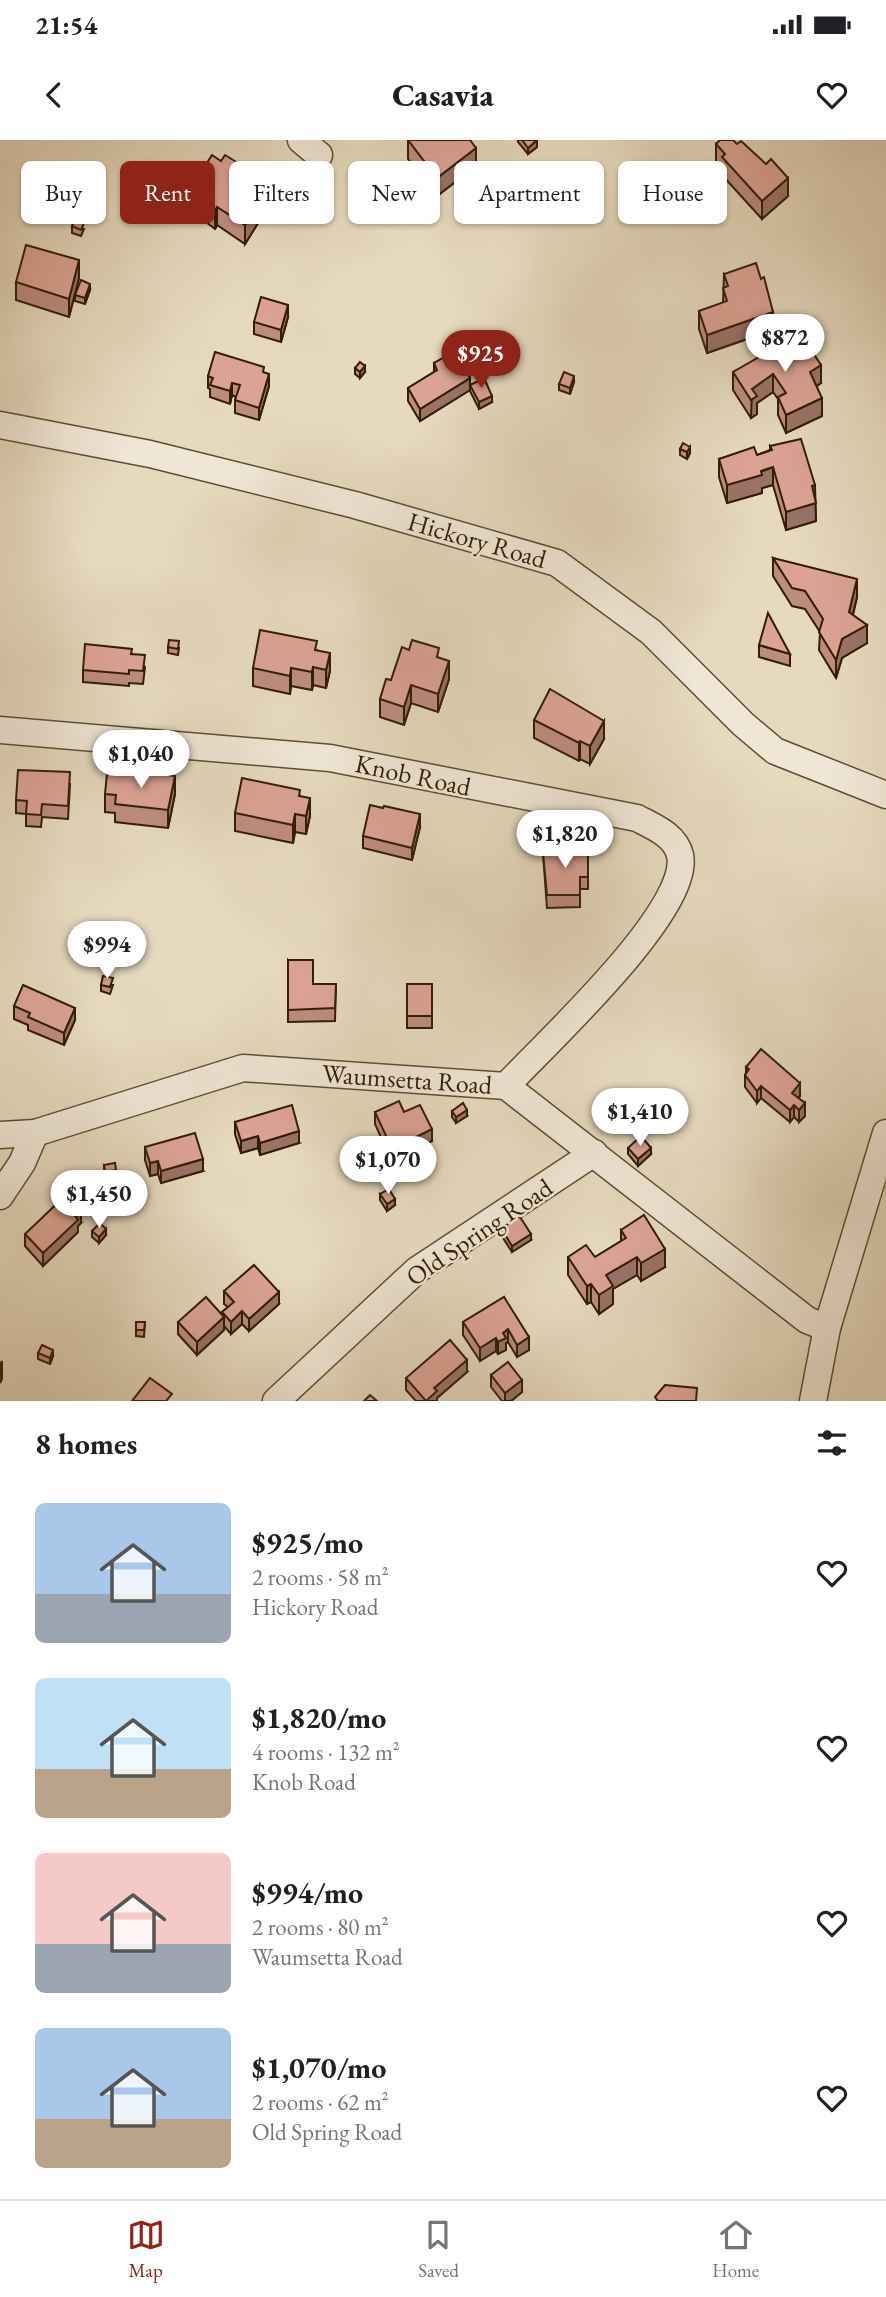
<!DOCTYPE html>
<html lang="en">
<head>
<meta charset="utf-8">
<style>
  body { margin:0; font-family:"EB Garamond",serif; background:#f2f2f2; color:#202124; height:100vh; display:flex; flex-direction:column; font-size:26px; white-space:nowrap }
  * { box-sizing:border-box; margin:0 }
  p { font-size:23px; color:#757577 }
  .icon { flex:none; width:38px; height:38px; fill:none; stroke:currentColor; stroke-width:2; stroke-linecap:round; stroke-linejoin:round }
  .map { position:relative; height:1261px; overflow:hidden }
  .sheet { display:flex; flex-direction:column; background:#fff; flex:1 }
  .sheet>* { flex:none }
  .banner { position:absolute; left:21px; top:21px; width:845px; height:63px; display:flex; gap:14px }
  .price { position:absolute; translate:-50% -60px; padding:0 16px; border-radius:24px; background:#fff; color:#222; font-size:23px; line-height:46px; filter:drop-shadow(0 2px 4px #0008) }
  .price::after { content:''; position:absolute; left:50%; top:42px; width:21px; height:16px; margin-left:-10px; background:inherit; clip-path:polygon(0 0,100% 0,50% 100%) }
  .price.current { background:#8f2418; color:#fff }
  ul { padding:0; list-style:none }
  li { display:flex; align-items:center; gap:21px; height:175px; padding:0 35px }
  li span { display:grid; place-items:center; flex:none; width:196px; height:140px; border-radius:10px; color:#555 }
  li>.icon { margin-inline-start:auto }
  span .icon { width:84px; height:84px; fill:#fffc; stroke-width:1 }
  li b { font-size:30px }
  h2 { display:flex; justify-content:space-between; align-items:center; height:84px; padding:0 35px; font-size:30px }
  .tag { padding:0 24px; border-radius:10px; background:#fff; box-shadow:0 2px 5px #0004; font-size:24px; line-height:63px }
  .tag.current { background:#8f2418; color:#fff }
  .status { display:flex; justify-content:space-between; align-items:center; height:49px; padding:0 35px; background:#fff; direction:ltr }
  .status svg { height:19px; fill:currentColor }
  header { display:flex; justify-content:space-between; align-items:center; height:91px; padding:0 35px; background:#fff; font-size:32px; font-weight:800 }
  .tabs { display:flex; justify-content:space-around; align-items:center; height:98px; border-top:2px solid #e0e0e0; background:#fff; font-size:19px; color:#757577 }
  .tabs a { display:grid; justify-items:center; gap:4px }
  .tabs .current { color:#8f2418 }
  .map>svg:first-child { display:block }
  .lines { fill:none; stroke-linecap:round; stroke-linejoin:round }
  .street-casing { stroke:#5f4d32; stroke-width:29 }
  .street { stroke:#efe6d5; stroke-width:26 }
  .wall { fill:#bd8c80; stroke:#321e04; stroke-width:2 }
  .shaded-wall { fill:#9a7268; stroke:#321e04; stroke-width:2 }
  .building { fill:#dca395; stroke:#321e04; stroke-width:2 }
  .labels { text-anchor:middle; stroke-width:5; stroke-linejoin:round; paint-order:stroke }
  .street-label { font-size:26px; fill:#321e04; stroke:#efe6d5 }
</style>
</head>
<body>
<div class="status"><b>21:54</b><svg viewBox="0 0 49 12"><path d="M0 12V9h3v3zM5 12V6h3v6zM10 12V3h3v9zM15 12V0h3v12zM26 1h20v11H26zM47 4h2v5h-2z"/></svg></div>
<header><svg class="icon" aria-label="back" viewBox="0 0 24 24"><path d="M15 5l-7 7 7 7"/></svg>Casavia<svg class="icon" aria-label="heart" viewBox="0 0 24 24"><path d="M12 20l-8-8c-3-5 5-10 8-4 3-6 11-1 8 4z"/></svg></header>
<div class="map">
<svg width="886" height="1261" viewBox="0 0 886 1261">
  <rect width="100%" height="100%" fill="#e6d9be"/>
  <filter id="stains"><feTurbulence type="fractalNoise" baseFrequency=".00286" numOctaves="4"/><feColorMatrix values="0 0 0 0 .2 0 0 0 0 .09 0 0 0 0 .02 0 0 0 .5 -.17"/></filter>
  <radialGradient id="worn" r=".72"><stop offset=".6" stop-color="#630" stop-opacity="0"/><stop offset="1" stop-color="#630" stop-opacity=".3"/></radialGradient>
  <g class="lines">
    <!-- street casing -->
    <g class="street-casing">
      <g id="street">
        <path d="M301,0L319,15"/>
        <path d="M0,285L150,314L355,365L557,423L651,492L743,584L775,611L886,655"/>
        <path d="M0,590L330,618L637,678C654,687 675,695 680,715C692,769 545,904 506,946"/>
        <path d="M0,995L35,993L243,928L506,946L807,1180L827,1188"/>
        <path d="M0,1056L22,1023L35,993"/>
        <path d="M276,1261L417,1130L594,1013"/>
        <path d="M813,1261L827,1188L886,993"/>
      </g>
    </g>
    <!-- street -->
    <use href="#street" class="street"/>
  </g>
  <!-- wall -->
  <g class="wall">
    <path d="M408,0L476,26L437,56L408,19Z"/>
    <path d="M518,0H537V7L528,14L518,2Z"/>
    <path d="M716,4L788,56L762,79L722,35V29L716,22Z"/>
    <path d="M221,21L238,26L242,37L244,38L251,37V33L281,72L263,75L245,104L217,85L215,89L189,69V51Z"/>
    <path d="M533,39L552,47L526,81L507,68V55Z"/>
    <path d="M457,48L478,64L469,71L457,54Z"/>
    <path d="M72,86L84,89L81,96L72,93Z"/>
    <path d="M724,134L773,190L707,213L699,189V171L723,163Z"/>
    <path d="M79,138L69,177L16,160V142Z"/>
    <path d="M90,150L85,164L75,161V155Z"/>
    <path d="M288,177L281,202L254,194V182Z"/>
    <path d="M775,212L821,243L817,246L822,276L786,293L778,275V259L773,252L757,263V274L751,278L733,250V232Z"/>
    <path d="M434,223L471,229L467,231L470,250L420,281L408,261V248L434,232Z"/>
    <path d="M355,228L365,232L360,238L355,234Z"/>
    <path d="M264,233L269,246L259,280L235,273V260L236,257L232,255L230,264L210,257V249L208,248V236Z"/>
    <path d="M574,242L570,254L559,250V244Z"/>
    <path d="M470,245L492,262L479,269L470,251Z"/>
    <path d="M770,306L815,359L816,381L786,390L773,345L762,348V353L727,363L719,337V319L757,315L770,310Z"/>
    <path d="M680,309L690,313L687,319L680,315Z"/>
    <path d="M773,418L857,457L853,475L867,503L842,518L836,538L819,510L820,492L805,469L792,466L773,436Z"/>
    <path d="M759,505L790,514V526L759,517Z"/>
    <path d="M168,507L179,508L178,515L168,513Z"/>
    <path d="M317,510L330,531L326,548L313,545L312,550L291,546L290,554L253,546V528Z"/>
    <path d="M132,514L145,527L143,544L129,543V546L83,542V530Z"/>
    <path d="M439,518L449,539L438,572L411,563L404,585L380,577V559L391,540Z"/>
    <path d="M534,580L604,599L590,624L580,619L579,621L534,598Z"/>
    <path d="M70,644L68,679L42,677L41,687L26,686V674L16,673V660Z"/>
    <path d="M105,654H175L168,688L115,682V673L105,672Z"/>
    <path d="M300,656L310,676L306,694L295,692L293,703L235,691V673Z"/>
    <path d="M420,687L412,720L363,708V696Z"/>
    <path d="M543,713L588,715V749H580V767L547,768Z"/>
    <path d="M288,820L313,844H336L335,881L288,882Z"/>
    <rect x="407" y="844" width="25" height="44"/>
    <path d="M101,845H113L110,854L101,851Z"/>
    <path d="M14,866L75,880L64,905L28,890V885L14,879Z"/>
    <path d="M746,927L800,956L798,958L805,976L799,982L794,977L790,982L761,958L757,963L745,947V935L746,933Z"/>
    <path d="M452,971L467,976L456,983L452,977Z"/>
    <path d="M375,972H404L432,1001L392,1022L375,984Z"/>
    <path d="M235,982L299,1003L260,1015L258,1008L241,1013L235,994Z"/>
    <path d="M145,1007L203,1031L161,1043L158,1034L150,1036L145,1020Z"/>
    <path d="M628,1008L651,1014L638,1026L628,1014Z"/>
    <path d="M104,1025L116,1030V1036L105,1038Z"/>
    <path d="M380,1054L395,1065L387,1071L380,1060Z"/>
    <path d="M81,1083L78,1086V1092L43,1126L25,1106V1094Z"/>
    <path d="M501,1088L531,1100L512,1112L501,1095Z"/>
    <path d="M621,1090L665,1127L641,1141L637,1135L613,1149V1164L599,1174L591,1162L587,1164L568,1135V1117H595L621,1101Z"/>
    <path d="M92,1091L106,1095L99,1103L92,1097Z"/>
    <path d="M224,1151L279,1164L249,1191L242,1184L231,1194L224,1186V1190L197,1215L178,1194V1182L222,1175V1172L228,1167L224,1164Z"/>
    <path d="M504,1157L529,1210L517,1217L508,1202L506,1203V1210L498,1214L496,1211L480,1221L463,1195V1182Z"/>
    <path d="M136,1182H145L144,1197L136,1196Z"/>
    <path d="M38,1213L53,1216L50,1224L38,1219Z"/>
    <path d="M467,1232L437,1258V1261H416L406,1250V1238Z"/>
    <path d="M491,1235L522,1252L511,1261H502L491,1247Z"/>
  </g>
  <!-- shaded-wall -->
  <g class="shaded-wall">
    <path d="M537,0V7L528,14V8Z"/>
    <path d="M476,8V26L437,56V38Z"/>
    <path d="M552,35V47L526,81V69Z"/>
    <path d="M788,38V56L762,79V61Z"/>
    <path d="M281,53V72L263,75L245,104V85L263,57Z"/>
    <path d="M478,57V64L469,71V64Z"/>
    <path d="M217,67V85L215,89V71Z"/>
    <path d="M79,120V138L69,177V159Z"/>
    <path d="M90,144V150L85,164V158Z"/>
    <path d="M288,165V177L281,202V190Z"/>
    <path d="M773,172V190L707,213V195Z"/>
    <path d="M471,217V229L462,234V221Z"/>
    <path d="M821,225V243L810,250V232Z"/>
    <path d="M365,226V232L360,238V232Z"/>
    <path d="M269,234V246L259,280V268Z"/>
    <path d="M773,234V252L757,263V274L751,278L752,249Z"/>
    <path d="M574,236V242L570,254V248Z"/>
    <path d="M470,238V250L420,281V269Z"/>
    <path d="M232,243V255L230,264V251Z"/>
    <path d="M492,256V262L479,269V262Z"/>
    <path d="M822,258V276L786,293V275Z"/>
    <path d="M690,307V313L687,319V312Z"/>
    <path d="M773,327V345L762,348V353L727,363V345Z"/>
    <path d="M815,345L816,381L786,390V372L812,346Z"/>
    <path d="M857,439V457L849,490V472Z"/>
    <path d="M867,485V503L842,518L836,538V520L842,499Z"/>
    <path d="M330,513V531L326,548V530Z"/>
    <path d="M449,521V539L438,572V554Z"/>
    <path d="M313,527V545L312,550V532Z"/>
    <path d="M291,528V546L290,554V536Z"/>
    <path d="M411,545V563L404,585V567Z"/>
    <path d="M604,581V599L590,624V606Z"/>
    <path d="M580,601V619L579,621V603Z"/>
    <path d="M175,636V654L168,688V670Z"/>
    <path d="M310,658V676L306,694V676Z"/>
    <path d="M295,674V692L293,703V685Z"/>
    <path d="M420,674V687L412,720V708Z"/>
    <path d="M75,868V880L64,905V893Z"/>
    <path d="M800,943V956L792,965V953Z"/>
    <path d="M761,946V958L757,963V951Z"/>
    <path d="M805,963V976L799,982V970Z"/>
    <path d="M794,965V977L790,982V970Z"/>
    <path d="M467,970V976L456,983V977Z"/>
    <path d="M432,989V1001L392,1022V1009Z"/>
    <path d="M299,991V1003L260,1015V1003Z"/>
    <path d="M258,996V1008L241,1013V1001Z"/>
    <path d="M651,1008V1014L638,1026V1019Z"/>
    <path d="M203,1019V1031L161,1043V1031Z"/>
    <path d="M158,1021V1034L150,1036V1023Z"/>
    <path d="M395,1059V1065L387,1071V1064Z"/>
    <path d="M81,1071V1083L78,1086V1092L43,1126V1113Z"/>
    <path d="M106,1089V1095L99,1103V1097Z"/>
    <path d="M531,1094V1100L512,1112V1106Z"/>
    <path d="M665,1109V1127L641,1141V1123Z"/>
    <path d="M637,1117V1135L613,1149V1164L599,1174V1155L606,1135Z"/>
    <path d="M591,1144V1162L587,1164V1146Z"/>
    <path d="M279,1152V1164L249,1191V1179Z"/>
    <path d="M242,1171V1184L231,1194V1182Z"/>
    <path d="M224,1177V1190L197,1215V1202Z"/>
    <path d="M508,1189V1202L506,1203V1210L498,1214V1202L503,1193Z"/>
    <path d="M529,1197V1210L517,1217V1205Z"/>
    <path d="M496,1198V1211L480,1221V1208Z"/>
    <path d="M53,1210V1216L50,1224V1218Z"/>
    <path d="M467,1220V1232L437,1258V1261H426L434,1248Z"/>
    <path d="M2,1221V1239L0,1243V1225Z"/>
    <path d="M522,1240V1252L511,1261H505V1253Z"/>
  </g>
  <!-- building -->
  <g class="building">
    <path d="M408,0H470L476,8L437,38Z"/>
    <path d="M522,0H537L528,8Z"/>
    <path d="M720,0H733L737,4L741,1L766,24L771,19L788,38L762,61L722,17L725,14L716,4Z"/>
    <path d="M212,15L221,21L225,15L238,23L237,25L242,28L238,35L244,38L252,36L251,33L276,28L281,53L263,57L245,85L217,67L215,71L189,51Z"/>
    <path d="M542,27L552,35L526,69L507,55L525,32L533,39Z"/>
    <path d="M466,41L478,57L469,64L457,48Z"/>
    <path d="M75,79L84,83L81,90L72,86Z"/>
    <path d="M26,105L79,120L69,159L16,142Z"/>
    <path d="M756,123L761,139L764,137L773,172L707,195L699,171L727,161L723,148L728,146L724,134Z"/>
    <path d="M81,140L90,144L85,158L75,155Z"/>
    <path d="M261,157L288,165L281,190L254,182Z"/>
    <path d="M801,195L821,225L810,232L822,258L786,275L778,257L786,253L773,234L752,249L757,256L751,260L733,232L773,209L775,212Z"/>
    <path d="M464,206L471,217L462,221L470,238L420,269L408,248L437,230L434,223Z"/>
    <path d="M215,212L264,227L263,232L269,234L259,268L235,260L240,245L232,243L230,251L210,245L213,238L208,236Z"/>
    <path d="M360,222L365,226L360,232L355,228Z"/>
    <path d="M564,232L574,236L570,248L559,244Z"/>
    <path d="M484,238L492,256L479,262L470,245Z"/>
    <path d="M801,299L815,345L812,346L816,363L786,372L773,327L761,331L762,335L727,345L719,319L754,307L757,315L772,310L770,306Z"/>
    <path d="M683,303L690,307L687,312L680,309Z"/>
    <path d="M773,418L857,439L849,472L867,485L842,499L836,520L819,492L823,479L805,451L792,448Z"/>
    <path d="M768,473L790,514L759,505Z"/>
    <path d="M260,490L317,501L315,510L330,513L326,530L313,527L312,532L291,528L290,536L253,528Z"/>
    <path d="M169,500L179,501L178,509L168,507Z"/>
    <path d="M412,500L439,508L437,517L449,521L438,554L411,545L404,567L380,559L386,539L391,540L402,507L409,510Z"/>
    <path d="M85,504L132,509L131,514L145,515L143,531L129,530V534L83,530Z"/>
    <path d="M550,549L604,581L590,606L580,601L579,603L534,580Z"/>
    <path d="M18,630L70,632L68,666L42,664L41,675L26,674L27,661L16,660Z"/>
    <path d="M135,631L175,636L168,670L115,664L116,655L105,654L107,634H135Z"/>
    <path d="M242,638L300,650L299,656L310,658L306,676L295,674L293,685L235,673Z"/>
    <path d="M370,665L383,668L384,666L420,674L412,708L363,696Z"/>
    <path d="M580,705V715H588V737H580V755H547L543,713H553V706Z"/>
    <path d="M288,820H313V844H336L335,868L288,870Z"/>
    <path d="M103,836L113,838L110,847L101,845Z"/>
    <rect x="407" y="844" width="25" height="32"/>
    <path d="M23,845L75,868L64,893L28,877L30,873L14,866Z"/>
    <path d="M761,909L800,943L792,953L805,963L799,970L794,965L790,970L761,946L757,951L745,935L749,929L746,927Z"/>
    <path d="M399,961L404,972L420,965L432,989L392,1009L375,972Z"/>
    <path d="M463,963L467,970L456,977L452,971Z"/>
    <path d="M292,965L299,991L260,1003L258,996L241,1001L235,982Z"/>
    <path d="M195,993L203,1019L161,1031L158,1021L150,1023L145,1007Z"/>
    <path d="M641,996L651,1008L638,1019L628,1008Z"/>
    <path d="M115,1023L116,1030L105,1032L104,1025Z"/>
    <path d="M389,1049L395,1059L387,1064L380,1054Z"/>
    <path d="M66,1055L81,1071L75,1076L78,1080L43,1113L25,1094Z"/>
    <path d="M644,1075L665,1109L641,1123L637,1117L606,1135L613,1146L599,1155L591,1144L587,1146L568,1117L586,1105L595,1117L626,1098L621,1090Z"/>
    <path d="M520,1077L531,1094L512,1106L501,1088Z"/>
    <path d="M100,1083L106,1089L99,1097L92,1091Z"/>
    <path d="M254,1125L279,1152L249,1179L242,1171L231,1182L222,1172L234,1162L224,1151Z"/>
    <path d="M206,1157L224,1177L197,1202L178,1182Z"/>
    <path d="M504,1157L529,1197L517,1205L508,1189L503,1193L506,1198L498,1202L496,1198L480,1208L463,1182Z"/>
    <path d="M136,1182H145L144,1190H136Z"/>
    <path d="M450,1200L467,1220L434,1248L437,1251L426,1261L406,1238Z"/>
    <path d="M42,1205L53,1210L50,1218L38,1213Z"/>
    <path d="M508,1222L522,1240L505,1253L491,1235Z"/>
    <path d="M150,1238L172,1254L166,1261H132Z"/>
    <path d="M665,1245L697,1248L696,1261H658L655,1257Z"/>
    <path d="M370,1255L377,1261H364Z"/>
  </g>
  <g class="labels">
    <!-- street labels -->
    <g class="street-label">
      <text transform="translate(477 400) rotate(16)" y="9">Hickory Road</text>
      <text transform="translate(413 635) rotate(12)" y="9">Knob Road</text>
      <text transform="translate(407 939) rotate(4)" y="9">Waumsetta Road</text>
      <text transform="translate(479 1092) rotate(-34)" y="9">Old Spring Road</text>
    </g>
  </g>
  <rect width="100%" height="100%" filter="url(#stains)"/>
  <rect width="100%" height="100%" fill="url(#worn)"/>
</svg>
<b class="price" style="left:785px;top:234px">$872</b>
<b class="price current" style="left:481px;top:250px">$925</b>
<b class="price" style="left:141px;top:650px">$1,040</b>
<b class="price" style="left:565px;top:730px">$1,820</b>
<b class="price" style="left:107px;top:841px">$994</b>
<b class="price" style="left:640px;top:1008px">$1,410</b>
<b class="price" style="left:388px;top:1056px">$1,070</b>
<b class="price" style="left:99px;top:1090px">$1,450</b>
<div class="banner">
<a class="tag">Buy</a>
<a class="tag current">Rent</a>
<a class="tag">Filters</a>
<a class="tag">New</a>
<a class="tag">Apartment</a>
<a class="tag">House</a>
</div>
</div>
<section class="sheet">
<h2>8 homes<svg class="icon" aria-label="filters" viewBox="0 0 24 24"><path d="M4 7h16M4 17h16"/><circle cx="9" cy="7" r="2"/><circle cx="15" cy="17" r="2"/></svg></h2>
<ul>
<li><span style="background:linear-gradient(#a9c7e8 65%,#9aa5b1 0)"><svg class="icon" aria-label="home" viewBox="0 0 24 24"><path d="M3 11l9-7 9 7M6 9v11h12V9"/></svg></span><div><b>$925/mo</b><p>2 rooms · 58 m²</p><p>Hickory Road</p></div><svg class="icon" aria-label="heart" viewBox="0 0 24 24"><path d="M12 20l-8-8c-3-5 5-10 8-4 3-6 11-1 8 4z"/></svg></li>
<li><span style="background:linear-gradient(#bfe0f5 65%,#b9a48a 0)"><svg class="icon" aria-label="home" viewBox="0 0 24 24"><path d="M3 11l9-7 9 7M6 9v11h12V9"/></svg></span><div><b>$1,820/mo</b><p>4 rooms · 132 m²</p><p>Knob Road</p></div><svg class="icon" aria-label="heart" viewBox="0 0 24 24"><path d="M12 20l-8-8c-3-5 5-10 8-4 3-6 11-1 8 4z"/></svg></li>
<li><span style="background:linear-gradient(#f6c9c9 65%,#9aa5b1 0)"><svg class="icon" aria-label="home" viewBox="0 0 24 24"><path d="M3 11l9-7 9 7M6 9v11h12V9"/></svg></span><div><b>$994/mo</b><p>2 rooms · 80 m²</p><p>Waumsetta Road</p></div><svg class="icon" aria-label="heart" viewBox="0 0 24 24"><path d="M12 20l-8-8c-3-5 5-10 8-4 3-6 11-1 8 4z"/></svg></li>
<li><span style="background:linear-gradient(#a9c7e8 65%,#b9a48a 0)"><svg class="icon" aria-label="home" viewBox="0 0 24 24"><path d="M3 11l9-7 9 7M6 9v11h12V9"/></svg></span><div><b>$1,070/mo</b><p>2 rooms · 62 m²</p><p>Old Spring Road</p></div><svg class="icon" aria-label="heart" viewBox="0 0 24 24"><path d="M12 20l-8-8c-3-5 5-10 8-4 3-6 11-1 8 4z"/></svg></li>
</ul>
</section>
<nav class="tabs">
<a class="current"><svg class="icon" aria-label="map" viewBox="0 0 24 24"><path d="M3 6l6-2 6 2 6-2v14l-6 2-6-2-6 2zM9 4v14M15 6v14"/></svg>Map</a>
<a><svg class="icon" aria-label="saved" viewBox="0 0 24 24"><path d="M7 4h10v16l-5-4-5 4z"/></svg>Saved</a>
<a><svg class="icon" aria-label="home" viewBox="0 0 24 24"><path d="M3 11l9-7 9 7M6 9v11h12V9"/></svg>Home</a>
</nav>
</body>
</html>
